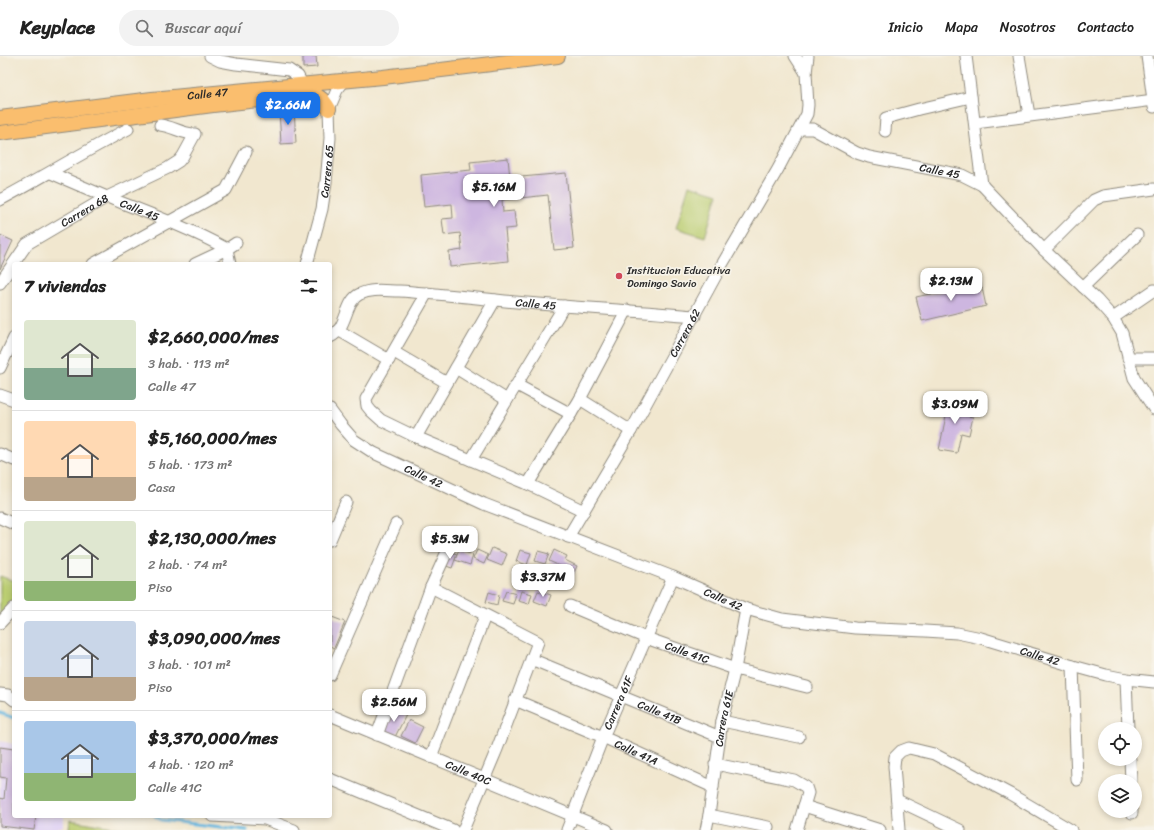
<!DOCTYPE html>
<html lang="es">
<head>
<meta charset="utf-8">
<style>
  body { margin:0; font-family:Sriracha,sans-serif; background:#f2f2f2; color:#222; height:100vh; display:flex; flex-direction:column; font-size:15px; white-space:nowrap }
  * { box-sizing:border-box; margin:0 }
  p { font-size:13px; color:#767676 }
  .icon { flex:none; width:22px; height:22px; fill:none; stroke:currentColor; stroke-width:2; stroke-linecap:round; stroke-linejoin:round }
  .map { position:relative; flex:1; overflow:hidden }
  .panel { position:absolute; left:12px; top:206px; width:320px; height:556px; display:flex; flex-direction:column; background:#fff; border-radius:4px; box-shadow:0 2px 6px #0003 }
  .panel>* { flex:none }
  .buttons { position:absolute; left:1098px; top:666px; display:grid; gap:8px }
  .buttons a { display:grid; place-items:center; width:44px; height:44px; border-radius:50%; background:#fff; box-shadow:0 2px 6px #0003; font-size:20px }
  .price { position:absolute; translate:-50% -34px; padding:0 9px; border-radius:8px; background:#fff; color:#222; font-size:13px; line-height:26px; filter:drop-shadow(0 1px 2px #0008) }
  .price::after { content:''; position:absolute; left:50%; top:24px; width:12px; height:9px; margin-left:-6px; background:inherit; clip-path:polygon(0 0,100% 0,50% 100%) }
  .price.current { background:#1a73e8; color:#fff }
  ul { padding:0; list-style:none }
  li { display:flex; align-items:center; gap:12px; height:100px; padding:0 12px }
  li+li { border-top:1px solid #e0e0e0 }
  li span { display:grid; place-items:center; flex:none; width:112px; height:80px; border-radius:4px; color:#555 }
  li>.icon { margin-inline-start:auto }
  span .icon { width:48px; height:48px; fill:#fffc; stroke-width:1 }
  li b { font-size:17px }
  h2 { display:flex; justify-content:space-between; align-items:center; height:48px; padding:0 12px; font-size:17px }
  header { display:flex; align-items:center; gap:24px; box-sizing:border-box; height:56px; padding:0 20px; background:#fff; border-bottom:1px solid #e0e0e0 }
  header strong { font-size:19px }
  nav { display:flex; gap:22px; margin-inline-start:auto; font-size:14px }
  .search { width:280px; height:36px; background:#f2f2f2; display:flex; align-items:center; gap:10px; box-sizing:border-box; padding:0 14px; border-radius:22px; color:#767676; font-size:15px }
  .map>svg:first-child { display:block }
  .built { fill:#e1d4f4 }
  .green { fill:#bbce72; stroke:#737c4e }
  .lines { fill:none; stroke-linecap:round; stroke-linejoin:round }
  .stream { stroke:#67b9e2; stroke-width:3 }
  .building { fill:#cdb6e0 }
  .minor-casing { stroke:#8e897d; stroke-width:13 }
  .major-casing { stroke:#8e897d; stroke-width:16 }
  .minor { stroke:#fff; stroke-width:11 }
  .major { stroke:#fabe6e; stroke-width:14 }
  .poi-dot { fill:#d1495b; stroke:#f7f3e8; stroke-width:1.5 }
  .labels { text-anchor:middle; stroke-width:3.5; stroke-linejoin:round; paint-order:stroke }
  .street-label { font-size:11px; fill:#2b2b2b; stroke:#f7f3e8 }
  .poi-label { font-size:11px; fill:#2b2b2b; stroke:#f7f3e8; text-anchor:start }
</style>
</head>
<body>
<header>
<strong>Keyplace</strong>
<div class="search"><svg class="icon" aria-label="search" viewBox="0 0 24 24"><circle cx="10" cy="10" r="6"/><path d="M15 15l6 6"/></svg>Buscar aquí</div>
<nav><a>Inicio</a><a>Mapa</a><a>Nosotros</a><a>Contacto</a></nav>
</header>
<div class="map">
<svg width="1154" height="774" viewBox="0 0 1154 774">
  <rect width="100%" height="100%" fill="#f7f3e8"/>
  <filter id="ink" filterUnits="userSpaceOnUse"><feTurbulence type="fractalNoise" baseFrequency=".025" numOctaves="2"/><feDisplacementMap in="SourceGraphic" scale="8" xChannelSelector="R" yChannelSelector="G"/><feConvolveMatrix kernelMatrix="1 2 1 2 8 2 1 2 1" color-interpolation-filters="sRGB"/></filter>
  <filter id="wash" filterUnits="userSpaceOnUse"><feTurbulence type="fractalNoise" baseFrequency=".012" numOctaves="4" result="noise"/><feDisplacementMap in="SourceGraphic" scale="16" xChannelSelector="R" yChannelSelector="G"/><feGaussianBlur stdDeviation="0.9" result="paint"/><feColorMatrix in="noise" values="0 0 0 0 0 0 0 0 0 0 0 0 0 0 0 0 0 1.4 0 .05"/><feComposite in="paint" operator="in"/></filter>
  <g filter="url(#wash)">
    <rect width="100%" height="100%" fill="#f1e7cf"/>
    <!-- built -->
    <path class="built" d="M0,685L14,688V760H64V770L52,774H0Z"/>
    <!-- green -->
    <g class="green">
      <path d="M689,129L718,138L705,181L676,172Z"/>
      <path d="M0,520L14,525V550L0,564Z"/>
      <path d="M70,764L132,774H69Z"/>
    </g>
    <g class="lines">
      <!-- stream -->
      <g class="stream">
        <path d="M0,657L14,662"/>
        <path d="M155,760L161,764L247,774"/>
      </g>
    </g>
    <g id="blocks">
      <!-- building -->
      <g class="building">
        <path d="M303,0H316L317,11L303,12Z"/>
        <path d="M294,52L296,87L281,88L279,53Z"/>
        <path d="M508,102L510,122L566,117L574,192L554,194L548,139L502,144L503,156L514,155L516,172L505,173L508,205L450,211L449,196L462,194L460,177L444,179L442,163L453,162L452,148L424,151L421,119L471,114L470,106Z"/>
        <path d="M0,179L13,185L0,213Z"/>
        <path d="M981,227L986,250L922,265L916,241Z"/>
        <path d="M950,340L966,343L963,359L973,361L969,379L961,377L957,397L939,394Z"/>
        <path d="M492,492L507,498L502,510L487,504Z"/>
        <path d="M459,494L473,499L470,509L455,504Z"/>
        <path d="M477,494L488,499L484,508L473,503Z"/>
        <path d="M520,494L531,497L527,509L516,505Z"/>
        <path d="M554,494L567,500L565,504L577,510L572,521L560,515L562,511L549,505Z"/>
        <path d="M448,495L457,498L452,512L443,509Z"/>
        <path d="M538,495L549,498L545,508L535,505Z"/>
        <path d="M506,535L516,538L513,548L502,545Z"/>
        <path d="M521,535L532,538L529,548L518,545Z"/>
        <path d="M538,535L551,539L547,550L534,545Z"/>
        <path d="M489,536L499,539L497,549L486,546Z"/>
        <path d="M332,561L345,566L334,592L330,590V566Z"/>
        <path d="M392,652L406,659L395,681L382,675Z"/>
        <path d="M409,664L423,671L415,687L401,680Z"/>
        <path d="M0,691L14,693V760H36L34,774L0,770V742L4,743L6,722L0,721Z"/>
      </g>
    </g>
  </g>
  <g filter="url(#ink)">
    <use href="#blocks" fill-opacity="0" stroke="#8e897d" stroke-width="1"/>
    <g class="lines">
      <!-- minor casing -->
      <g class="minor-casing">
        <g id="minor">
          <path d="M210,0L220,5L236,8L289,14L298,20L302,28"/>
          <path d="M795,0L806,17"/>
          <path d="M966,0L982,129"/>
          <path d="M1019,0L1029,59"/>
          <path d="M1147,0L1154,51"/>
          <path d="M975,67L1154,44"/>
          <path id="s1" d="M800,73H813L857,97L869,101L962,119L982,129L1044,194L1097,244L1113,262L1122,277L1134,322L1154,353"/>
          <path d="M885,75L886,62L919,53L971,41"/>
          <path id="s2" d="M51,117C69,125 88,133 107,141C148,157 189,172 227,193L230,208"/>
          <path d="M0,144C43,121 85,95 128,73"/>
          <path d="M1044,194L1094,144L1103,140L1154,133"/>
          <path d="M93,208L226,134L246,96"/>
          <path d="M195,208L227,193L236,187"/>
          <path id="s3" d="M307,208L322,153L326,126L330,82L329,53L337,34L345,24"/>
          <path id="s4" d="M0,227L27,188L107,141L168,112L179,105L183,100L195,78C182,78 172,70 160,69"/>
          <path d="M1083,231L1137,179"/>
          <path d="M427,237L366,343L367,350L371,355L381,364L416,381L528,428L584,455"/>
          <path d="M1113,262L1154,234"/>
          <path d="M338,274L389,304"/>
          <path id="s5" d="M330,281C348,273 344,245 360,238C372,232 387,235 399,235C432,237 463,241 496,244C562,251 628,254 695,260"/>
          <path d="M394,296L447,327"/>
          <path d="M1128,302H1154"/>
          <path d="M0,312L14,282"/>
          <path d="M456,312L507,344"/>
          <path d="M517,329L571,358"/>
          <path d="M0,339L14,344"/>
          <path d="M580,343L631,375"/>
          <path id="s6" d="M330,354L341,369L354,384L374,397L484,448L673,521L746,553L782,563L855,572L925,575L957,577L981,582L1073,610L1106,619L1126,623L1154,626"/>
          <path d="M416,381L495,244"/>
          <path d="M0,398L14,404"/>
          <path d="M471,404L564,250"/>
          <path d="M528,428L580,343L627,254"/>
          <path d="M0,462L14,468"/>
          <path id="s7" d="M568,481L631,375L720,212L778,113L807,58L808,49L806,17L808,0"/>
          <path d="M330,484L346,446"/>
          <path d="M431,531L538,586L497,693L463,774"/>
          <path id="s8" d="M570,550L646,582L735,613L807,631"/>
          <path d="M0,567L14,552"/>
          <path id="s9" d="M531,603L720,681"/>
          <path d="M1073,610L1077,724"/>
          <path d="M330,619L396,468"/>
          <path d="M1126,623L1128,673"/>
          <path d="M0,638L8,639L14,644"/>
          <path id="s10" d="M515,644L603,681L713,731"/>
          <path id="s11" d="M330,659L607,774"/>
          <path d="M722,665L799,681"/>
          <path d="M377,679L431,531L450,489"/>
          <path d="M431,701L485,560"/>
          <path d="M1130,703L1131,725"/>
          <path d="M715,708L794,724L806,731L808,737L797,774"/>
          <path d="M330,723L453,774"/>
          <path d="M897,744L960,774"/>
          <path d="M804,750L880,774"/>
          <path d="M1132,755V757"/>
          <path d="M709,759L768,771"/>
          <path d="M212,760L265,763L294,774"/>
          <path id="s12" d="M567,774L603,681L673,521"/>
          <path id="s13" d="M706,774L709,759L722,665L735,613L746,553"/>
          <path d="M899,774L894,710L895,701L901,695L909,692L934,698L1010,738L1071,774"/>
        </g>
      </g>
      <!-- major casing -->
      <g class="major-casing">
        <g id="major">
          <path id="s14" d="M0,62L152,43L383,21L558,0"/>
          <path d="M0,77L213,49L305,39C319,39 322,41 329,53"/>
        </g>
      </g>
      <!-- minor -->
      <use href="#minor" class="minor"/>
      <!-- major -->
      <use href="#major" class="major"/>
    </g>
  </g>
  <!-- markers -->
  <circle class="poi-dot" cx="619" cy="220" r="4"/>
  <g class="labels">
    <!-- street labels -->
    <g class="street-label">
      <text dy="4" stroke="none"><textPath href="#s14" startOffset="209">Calle 47</textPath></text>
      <text dy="4" stroke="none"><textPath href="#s3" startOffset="95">Carrera 65</textPath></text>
      <text dy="4" stroke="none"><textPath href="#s1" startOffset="148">Calle 45</textPath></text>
      <text dy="4" stroke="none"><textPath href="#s2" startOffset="96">Calle 45</textPath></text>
      <text dy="4" stroke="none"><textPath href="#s4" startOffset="114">Carrera 68</textPath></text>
      <text dy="4" stroke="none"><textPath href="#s5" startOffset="231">Calle 45</textPath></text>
      <text dy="4" stroke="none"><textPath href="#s7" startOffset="235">Carrera 62</textPath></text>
      <text dy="4" stroke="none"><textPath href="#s6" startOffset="117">Calle 42</textPath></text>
      <text dy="4" stroke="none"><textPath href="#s6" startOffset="441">Calle 42</textPath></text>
      <text dy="4" stroke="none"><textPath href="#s8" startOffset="126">Calle 41C</textPath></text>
      <text dy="4" stroke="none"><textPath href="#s6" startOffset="765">Calle 42</textPath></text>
      <text dy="4" stroke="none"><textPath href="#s12" startOffset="137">Carrera 61F</textPath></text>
      <text dy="4" stroke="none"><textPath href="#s9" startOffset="139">Calle 41B</textPath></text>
      <text dy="4" stroke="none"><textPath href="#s13" startOffset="113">Carrera 61E</textPath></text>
      <text dy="4" stroke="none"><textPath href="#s10" startOffset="132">Calle 41A</textPath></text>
      <text dy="4" stroke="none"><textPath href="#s11" startOffset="150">Calle 40C</textPath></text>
    </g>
    <!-- poi labels -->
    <g class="poi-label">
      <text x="627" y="218">Institucion Educativa<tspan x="627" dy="13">Domingo Savio</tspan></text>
    </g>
  </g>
</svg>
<div class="buttons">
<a><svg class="icon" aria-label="locate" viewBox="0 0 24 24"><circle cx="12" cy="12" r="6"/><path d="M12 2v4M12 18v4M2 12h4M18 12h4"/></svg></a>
<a><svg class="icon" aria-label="layers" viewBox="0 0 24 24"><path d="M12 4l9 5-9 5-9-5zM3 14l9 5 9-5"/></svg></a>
</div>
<b class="price current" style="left:288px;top:70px">$2.66M</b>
<b class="price" style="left:494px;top:152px">$5.16M</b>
<b class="price" style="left:951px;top:246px">$2.13M</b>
<b class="price" style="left:955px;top:369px">$3.09M</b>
<b class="price" style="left:450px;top:504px">$5.3M</b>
<b class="price" style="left:543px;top:542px">$3.37M</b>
<b class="price" style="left:394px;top:667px">$2.56M</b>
<section class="panel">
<h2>7 viviendas<svg class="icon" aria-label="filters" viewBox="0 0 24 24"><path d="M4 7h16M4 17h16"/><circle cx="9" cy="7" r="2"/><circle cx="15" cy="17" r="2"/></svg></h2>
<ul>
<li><span style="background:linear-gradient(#dfe7d0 60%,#7fa58c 0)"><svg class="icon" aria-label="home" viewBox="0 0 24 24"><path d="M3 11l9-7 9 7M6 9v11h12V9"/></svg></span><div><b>$2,660,000/mes</b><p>3 hab. · 113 m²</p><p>Calle 47</p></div></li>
<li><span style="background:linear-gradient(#ffd9b3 70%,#b9a48a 0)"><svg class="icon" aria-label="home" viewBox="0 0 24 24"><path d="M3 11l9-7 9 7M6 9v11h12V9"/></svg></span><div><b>$5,160,000/mes</b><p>5 hab. · 173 m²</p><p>Casa</p></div></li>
<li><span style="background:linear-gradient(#dfe7d0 75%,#8fb573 0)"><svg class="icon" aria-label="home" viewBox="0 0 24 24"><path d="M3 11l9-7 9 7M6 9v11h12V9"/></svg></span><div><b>$2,130,000/mes</b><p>2 hab. · 74 m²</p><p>Piso</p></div></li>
<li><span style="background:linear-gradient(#c9d6e8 70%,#b9a48a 0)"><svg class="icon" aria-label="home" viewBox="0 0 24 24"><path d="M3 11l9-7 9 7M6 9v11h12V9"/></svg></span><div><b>$3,090,000/mes</b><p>3 hab. · 101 m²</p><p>Piso</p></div></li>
<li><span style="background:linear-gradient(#a9c7e8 65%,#8fb573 0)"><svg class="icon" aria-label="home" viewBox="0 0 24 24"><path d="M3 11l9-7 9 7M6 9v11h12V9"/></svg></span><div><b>$3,370,000/mes</b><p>4 hab. · 120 m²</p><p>Calle 41C</p></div></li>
</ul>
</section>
</div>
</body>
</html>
